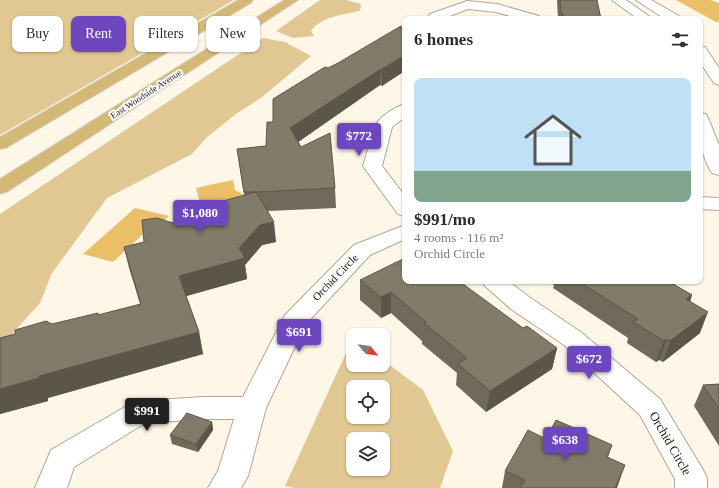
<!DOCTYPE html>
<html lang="en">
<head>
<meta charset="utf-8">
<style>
  body { margin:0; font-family:Georgia,serif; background:#f2f2f3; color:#2b2b33; height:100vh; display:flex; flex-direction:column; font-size:15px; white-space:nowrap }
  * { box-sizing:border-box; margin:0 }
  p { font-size:13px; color:#7c7c81 }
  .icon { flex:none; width:22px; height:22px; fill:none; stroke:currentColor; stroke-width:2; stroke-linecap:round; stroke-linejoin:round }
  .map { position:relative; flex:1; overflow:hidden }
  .details { position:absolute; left:402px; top:16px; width:301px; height:268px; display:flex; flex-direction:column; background:#fff; border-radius:8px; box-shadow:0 1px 3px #0004 }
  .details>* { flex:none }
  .guide { position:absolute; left:12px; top:16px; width:330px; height:36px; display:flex; gap:8px }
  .needle { width:26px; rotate:119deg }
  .tools { position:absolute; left:346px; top:328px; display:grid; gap:8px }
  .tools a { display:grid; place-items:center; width:44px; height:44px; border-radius:8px; background:#fff; box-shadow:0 1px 3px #0004; font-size:20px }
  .price { position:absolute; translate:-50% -34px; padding:0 9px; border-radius:4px; background:#6e47c0; color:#fff; font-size:13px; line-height:26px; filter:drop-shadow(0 1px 2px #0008) }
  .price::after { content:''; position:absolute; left:50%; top:24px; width:12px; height:9px; margin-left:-6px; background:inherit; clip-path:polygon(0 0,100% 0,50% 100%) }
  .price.selected { background:#222; color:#fff }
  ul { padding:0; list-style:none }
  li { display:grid; align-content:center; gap:8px; height:212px; padding:0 12px }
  li span { display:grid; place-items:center; height:124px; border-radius:8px; color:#555 }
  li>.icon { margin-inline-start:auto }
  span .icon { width:72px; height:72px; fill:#fffc; stroke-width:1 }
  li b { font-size:17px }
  h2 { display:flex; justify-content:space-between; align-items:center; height:48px; padding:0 12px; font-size:17px }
  .tag { padding:0 14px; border-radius:8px; background:#fff; box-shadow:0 1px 3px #0004; font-size:14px; line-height:36px }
  .tag.selected { background:#6e47c0; color:#fff }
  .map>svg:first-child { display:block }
  .green { fill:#e1c792; fill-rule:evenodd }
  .water { fill:#eabf67 }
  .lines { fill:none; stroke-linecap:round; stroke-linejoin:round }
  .minor-casing { stroke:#b0a795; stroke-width:2 }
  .major-casing { stroke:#dad9d8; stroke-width:2 }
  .minor { fill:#fff; fill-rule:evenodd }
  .major { fill:#d4b976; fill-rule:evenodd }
  .wall { fill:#716a5b }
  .shaded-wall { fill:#5c564a }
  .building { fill:#837b6a; stroke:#5c564a }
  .labels { text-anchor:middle; stroke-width:4; stroke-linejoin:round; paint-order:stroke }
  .far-street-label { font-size:9px; fill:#18140e; stroke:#fff }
  .street-label { font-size:11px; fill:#18140e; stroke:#fff }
  .near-street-label { font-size:13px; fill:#18140e; stroke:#fff }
</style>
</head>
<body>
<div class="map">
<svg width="719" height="488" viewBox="0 0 719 488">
  <rect width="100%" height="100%" fill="#fef7e8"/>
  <!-- green -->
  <g class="green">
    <path d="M0,0H234L0,135Z"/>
    <path d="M320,0H346L361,4L360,11C345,14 320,17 311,31L314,36L293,38L276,31Z"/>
    <path d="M263,38L285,42L311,56L262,97L236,114L207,137L192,154L107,198L52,273L40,303L11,335L0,339V214Z"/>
    <path d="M353,338V365H383V360L423,390L453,451L440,488H295L285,486ZM353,387H383V417H353ZM353,439H383V469H353Z"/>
  </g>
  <!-- water -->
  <g class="water">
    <path d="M676,0H711L719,3V22H716Z"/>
    <path d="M233,180L235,190L241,193L246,198L212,210L201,206L196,188Z"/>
    <path d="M135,208L169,216L160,225L154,224L113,262L83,254Z"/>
  </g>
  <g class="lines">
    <!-- minor casing -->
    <g class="minor-casing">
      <g id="minor">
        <path d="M612,0H626L653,19H638Z"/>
        <path d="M636,0H651L679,16L680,19H665Z"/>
        <path d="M467,1L497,4L539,16L540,19H520L496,12L468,9L442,19H426L430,14Z"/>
        <path d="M700,46L705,47L719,68V85L714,83L700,62Z"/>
        <path d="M405,104V117L392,127L382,166L405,196V216L398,214L363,166L375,125C381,116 395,107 405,104Z"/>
        <path d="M700,113L706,114L708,118L719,145V175L712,173C700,155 700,134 700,113Z"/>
        <path d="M700,197L719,198V210L700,209Z"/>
        <path d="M405,225V239L370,255L305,325L266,408L248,476L241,488H208L218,471L234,419H203L145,423L74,467L67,488H35L51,450L130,404L140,401L203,397H243L285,315L354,245Z"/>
        <path d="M481,281H508L529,297L582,333L660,399L702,468L707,478V488H675V479L640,415L564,345L511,309L485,286Z"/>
      </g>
    </g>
    <!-- major casing -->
    <g class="major-casing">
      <g id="major">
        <path d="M238,0H253L251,3L6,148L0,149V137Z"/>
        <path d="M284,0H298L7,192L0,194V179Z"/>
      </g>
    </g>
    <!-- minor -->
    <use href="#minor" class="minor"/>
    <!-- major -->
    <use href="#major" class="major"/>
  </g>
  <!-- wall -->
  <g class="wall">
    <path d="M557,0H597L601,19H558Z"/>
    <path d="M405,45L382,86L380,85L298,142L301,147L335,188L336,208L268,211L276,242L262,245L245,265L247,279L186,296L199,332L203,354L48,398V401L0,414V338L52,324L99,315L140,304L129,268L124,247L144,242L173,223L191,219L244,195L237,149L266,146L273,122L328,68Z"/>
    <path d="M360,280L523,328L557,348L552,369L486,412L456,385L457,373L422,344V341L391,313L381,318L360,300Z"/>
    <path d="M548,281H668L692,295L690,302L700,333L663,362L659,360L656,362L627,343L628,338L553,288L554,285Z"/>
    <path d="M719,384V446L694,406L703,385Z"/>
    <path d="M212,422L213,430L198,452L172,444L170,435Z"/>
    <path d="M546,439L608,457L617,488H502L505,471Z"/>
  </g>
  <!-- shaded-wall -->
  <g class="shaded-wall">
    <path d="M405,55V71L382,86V69Z"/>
    <path d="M381,69L380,85L291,147L290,128Z"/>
    <path d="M274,222L276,242L262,245L245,265L247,279L183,297L179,276L239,248L260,225Z"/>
    <path d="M391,292V313L381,318V297Z"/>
    <path d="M692,295L685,316L686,299Z"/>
    <path d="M708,312L700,333L663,362L670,341Z"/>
    <path d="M199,332L203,354L48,398V401L0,414V389L39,376Z"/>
    <path d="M667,339L659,360L656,362L664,341Z"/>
    <path d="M557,348L552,369L486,412L490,391Z"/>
    <path d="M212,422L213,430L198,452L196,444Z"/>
    <path d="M612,445L605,466L607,457Z"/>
    <path d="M625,465L617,488H615Z"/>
  </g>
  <!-- building -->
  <g class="building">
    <path d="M560,0H597L601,19H564L563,14H561Z"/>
    <path d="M401,26L405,45V55L382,69H381L290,128L301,147L330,133L335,188L256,192L274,222L260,225L239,248L245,258L179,276L199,332L39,376V378L0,389V338L15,334V330L46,321L52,324L98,313V315L141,304L124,247L144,242L142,220L157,218L173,223L191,219L208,205L256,192H244L237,149L266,146L267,122H273V99L325,67L328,68L338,63Z"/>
    <path d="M405,258V281H459L523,328L527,326L557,348L490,391L458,364L467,358L424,323L426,322L391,292L381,297L360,280Z"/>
    <path d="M578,281H668L692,295L686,299L708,312L670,341L667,339L664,341L633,322L638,319Z"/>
    <path d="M719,384V409L703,385Z"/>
    <path d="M187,413L212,422L196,444L170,435Z"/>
    <path d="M556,420L612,445L607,457L625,465L615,488H520L525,480L505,471L528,430L546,439Z"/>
  </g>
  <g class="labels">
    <!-- far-street labels -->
    <g class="far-street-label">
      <text transform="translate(146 94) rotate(-33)" y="3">East Woodside Avenue</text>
    </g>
    <!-- street labels -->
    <g class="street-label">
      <text transform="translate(335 277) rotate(-46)" y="4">Orchid Circle</text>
    </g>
    <!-- near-street labels -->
    <g class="near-street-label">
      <text transform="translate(671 443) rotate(60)" y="5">Orchid Circle</text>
    </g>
  </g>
</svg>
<div class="tools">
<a><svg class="needle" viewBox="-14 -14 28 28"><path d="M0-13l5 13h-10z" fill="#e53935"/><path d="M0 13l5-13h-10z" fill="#7c7c81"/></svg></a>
<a><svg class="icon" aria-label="locate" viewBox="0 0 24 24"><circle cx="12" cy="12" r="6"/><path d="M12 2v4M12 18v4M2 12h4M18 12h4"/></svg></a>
<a><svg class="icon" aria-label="layers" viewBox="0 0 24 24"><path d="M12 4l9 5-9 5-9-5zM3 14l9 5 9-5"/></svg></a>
</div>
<b class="price" style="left:359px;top:157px">$772</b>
<b class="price" style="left:200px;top:234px">$1,080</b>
<b class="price" style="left:299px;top:353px">$691</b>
<b class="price" style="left:589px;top:380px">$672</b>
<b class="price selected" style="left:147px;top:432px">$991</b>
<b class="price" style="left:565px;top:461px">$638</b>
<div class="guide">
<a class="tag">Buy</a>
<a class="tag selected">Rent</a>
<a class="tag">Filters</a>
<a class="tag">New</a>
</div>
<section class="details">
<h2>6 homes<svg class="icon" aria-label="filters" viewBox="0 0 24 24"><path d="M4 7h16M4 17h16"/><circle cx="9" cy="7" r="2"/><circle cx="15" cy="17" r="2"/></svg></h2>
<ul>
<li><span style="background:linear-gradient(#bfe0f5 75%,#7fa58c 0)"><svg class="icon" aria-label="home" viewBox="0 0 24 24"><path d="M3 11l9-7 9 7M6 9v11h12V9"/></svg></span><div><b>$991/mo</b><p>4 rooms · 116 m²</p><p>Orchid Circle</p></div></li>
</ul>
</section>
</div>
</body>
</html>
